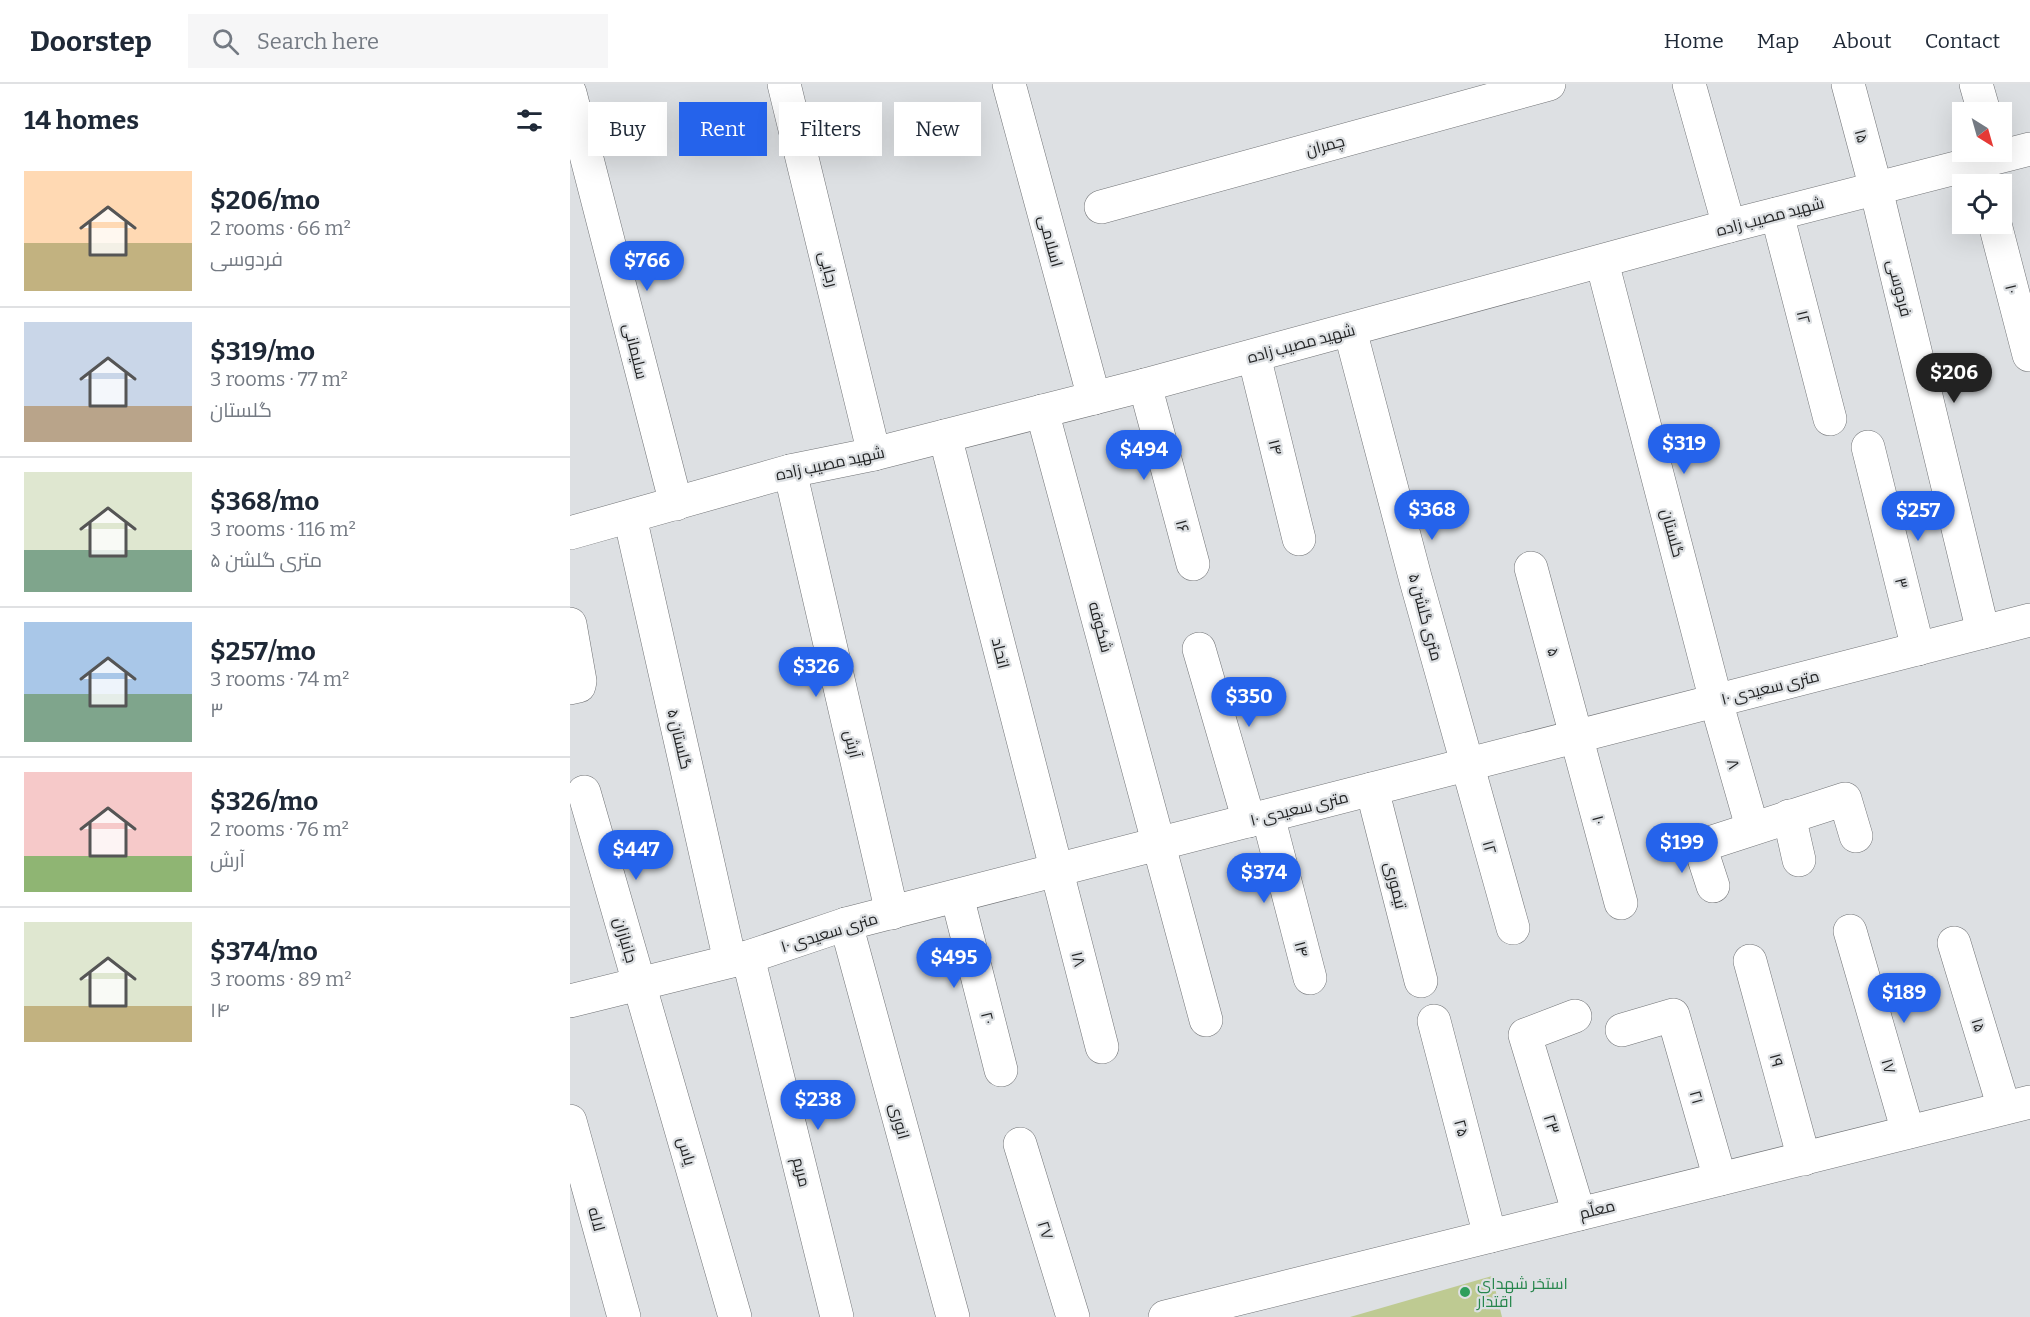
<!DOCTYPE html>
<html lang="en">
<head>
<meta charset="utf-8">
<style>
  body { margin:0; font-family:Bitter,Cairo,serif; background:#f6f6f7; color:#1f2937; height:100vh; display:flex; flex-direction:column; font-size:22px; white-space:nowrap }
  * { box-sizing:border-box; margin:0 }
  p { font-size:20px; color:#747a83 }
  .icon { flex:none; width:33px; height:33px; fill:none; stroke:currentColor; stroke-width:2; stroke-linecap:round; stroke-linejoin:round }
  .map { position:relative; flex:1; overflow:hidden }
  .details { display:flex; flex-direction:column; background:#fff; width:570px }
  .details>* { flex:none }
  .hud { position:absolute; left:18px; top:18px; width:570px; height:54px; display:flex; gap:12px }
  .needle { width:39px; rotate:143deg }
  .controls { position:absolute; left:1382px; top:18px; display:grid; gap:12px }
  .controls a { display:grid; place-items:center; width:60px; height:60px; border-radius:0px; background:#fff; box-shadow:0 6px 24px #0002; font-size:30px }
  .price { position:absolute; translate:-50% -51px; padding:0 14px; border-radius:21px; background:#2563eb; color:#fff; font-size:20px; line-height:39px; filter:drop-shadow(0 2px 3px #0008) }
  .price::after { content:''; position:absolute; left:50%; top:36px; width:18px; height:14px; margin-left:-9px; background:inherit; clip-path:polygon(0 0,100% 0,50% 100%) }
  .price.selected { background:#222; color:#fff }
  ul { padding:0; list-style:none }
  li { display:flex; align-items:center; gap:18px; height:150px; padding:0 24px }
  li+li { border-top:2px solid #e0e1e3 }
  li span { display:grid; place-items:center; flex:none; width:168px; height:120px; border-radius:0px; color:#555 }
  li>.icon { margin-inline-start:auto }
  span .icon { width:72px; height:72px; fill:#fffc; stroke-width:1 }
  li b { font-size:26px }
  h2 { display:flex; justify-content:space-between; align-items:center; height:72px; padding:0 24px; font-size:26px }
  .tag { padding:0 21px; border-radius:0px; background:#fff; box-shadow:0 6px 24px #0002; font-size:21px; line-height:54px }
  .tag.selected { background:#2563eb; color:#fff }
  header { display:flex; align-items:center; gap:36px; box-sizing:border-box; height:84px; padding:0 30px; background:#fff; border-bottom:2px solid #e0e1e3 }
  header strong { font-size:28px }
  nav { display:flex; gap:33px; margin-inline-start:auto; font-size:21px }
  .search { width:420px; height:54px; background:#f6f6f7; display:flex; align-items:center; gap:15px; box-sizing:border-box; padding:0 21px; border-radius:0px; color:#747a83; font-size:22px }
  main { display:flex; flex:1; min-height:0 }
  .map>svg:first-child { display:block }
  .green { fill:#beca92 }
  .lines { fill:none; stroke-linecap:round; stroke-linejoin:round }
  .street-casing { stroke:#717376; stroke-width:34 }
  .secondary-casing { stroke:#717376; stroke-width:34 }
  .street { stroke:#fff; stroke-width:33 }
  .secondary { stroke:#fff; stroke-width:33 }
  .leisure-dot { fill:#2e9e5b; stroke:#dde0e3; stroke-width:2 }
  .labels { text-anchor:middle; stroke-width:4.5; stroke-linejoin:round; paint-order:stroke }
  .street-label { font-size:16px; fill:#232425; stroke:#dde0e3 }
  .leisure-label { font-size:16px; fill:#27864d; stroke:#dde0e3; text-anchor:start }
</style>
</head>
<body>
<header>
<strong>Doorstep</strong>
<div class="search"><svg class="icon" aria-label="search" viewBox="0 0 24 24"><circle cx="10" cy="10" r="6"/><path d="M15 15l6 6"/></svg>Search here</div>
<nav><a>Home</a><a>Map</a><a>About</a><a>Contact</a></nav>
</header>
<main>
<section class="details">
<h2>14 homes<svg class="icon" aria-label="filters" viewBox="0 0 24 24"><path d="M4 7h16M4 17h16"/><circle cx="9" cy="7" r="2"/><circle cx="15" cy="17" r="2"/></svg></h2>
<ul>
<li><span style="background:linear-gradient(#ffd9b3 60%,#c2b280 0)"><svg class="icon" aria-label="home" viewBox="0 0 24 24"><path d="M3 11l9-7 9 7M6 9v11h12V9"/></svg></span><div><b>$206/mo</b><p>2 rooms · 66 m²</p><p>فردوسی</p></div></li>
<li><span style="background:linear-gradient(#c9d6e8 70%,#b9a48a 0)"><svg class="icon" aria-label="home" viewBox="0 0 24 24"><path d="M3 11l9-7 9 7M6 9v11h12V9"/></svg></span><div><b>$319/mo</b><p>3 rooms · 77 m²</p><p>گلستان</p></div></li>
<li><span style="background:linear-gradient(#dfe7d0 65%,#7fa58c 0)"><svg class="icon" aria-label="home" viewBox="0 0 24 24"><path d="M3 11l9-7 9 7M6 9v11h12V9"/></svg></span><div><b>$368/mo</b><p>3 rooms · 116 m²</p><p>۵ متری گلشن</p></div></li>
<li><span style="background:linear-gradient(#a9c7e8 60%,#7fa58c 0)"><svg class="icon" aria-label="home" viewBox="0 0 24 24"><path d="M3 11l9-7 9 7M6 9v11h12V9"/></svg></span><div><b>$257/mo</b><p>3 rooms · 74 m²</p><p>۳</p></div></li>
<li><span style="background:linear-gradient(#f6c9c9 70%,#8fb573 0)"><svg class="icon" aria-label="home" viewBox="0 0 24 24"><path d="M3 11l9-7 9 7M6 9v11h12V9"/></svg></span><div><b>$326/mo</b><p>2 rooms · 76 m²</p><p>آرش</p></div></li>
<li><span style="background:linear-gradient(#dfe7d0 70%,#c2b280 0)"><svg class="icon" aria-label="home" viewBox="0 0 24 24"><path d="M3 11l9-7 9 7M6 9v11h12V9"/></svg></span><div><b>$374/mo</b><p>3 rooms · 89 m²</p><p>۱۴</p></div></li>
</ul>
</section>
<div class="map">
<svg width="1460" height="1233" viewBox="0 0 1460 1233">
  <rect width="100%" height="100%" fill="#dde0e3"/>
  <!-- green -->
  <path class="green" d="M922,1192L932,1233H780Z"/>
  <g class="lines">
    <!-- street casing -->
    <g class="street-casing">
      <g id="street">
        <path d="M214,0L304,370"/>
        <path d="M439,0L524,314"/>
        <path d="M1119,0L1159,142"/>
        <path d="M1278,0L1306,105L1413,548"/>
        <path d="M1406,0L1414,28"/>
        <path d="M0,9L106,420"/>
        <path d="M531,123L979,0"/>
        <path d="M1207,130L1260,335"/>
        <path d="M1425,140L1459,271"/>
        <path d="M1032,178L1146,617L1182,743"/>
        <path d="M780,246L845,493L943,844"/>
        <path d="M684,272L729,455"/>
        <path d="M575,301L623,480"/>
        <path d="M472,327L636,936"/>
        <path d="M375,352L532,963"/>
        <path d="M1298,363L1348,565"/>
        <path d="M220,387L322,829"/>
        <path d="M60,433L160,877"/>
        <path d="M0,449L220,387L304,370L575,301L1159,142L1460,65"/>
        <path d="M961,484L1051,819"/>
        <path d="M0,540L10,597L9,602L0,604"/>
        <path d="M629,565L679,737"/>
        <path d="M802,705L851,897"/>
        <path d="M14,708L165,1233"/>
        <path d="M698,732L740,894"/>
        <path d="M1219,732L1229,776"/>
        <path d="M1143,802L1130,762L1275,715L1286,752"/>
        <path d="M387,812L431,986"/>
        <path d="M276,840L383,1233"/>
        <path d="M1280,847L1338,1048"/>
        <path d="M1384,859L1434,1024"/>
        <path d="M178,873L267,1233"/>
        <path d="M1180,877L1234,1075"/>
        <path d="M0,917L178,873L276,840L1460,536"/>
        <path d="M1005,932L955,951L1009,1130"/>
        <path d="M864,937L920,1152"/>
        <path d="M1052,946L1103,931L1150,1095"/>
        <path d="M0,1037L54,1233"/>
        <path d="M450,1060L503,1233"/>
      </g>
    </g>
    <!-- secondary casing -->
    <g class="secondary-casing">
      <path id="secondary" d="M595,1233L1460,1018"/>
    </g>
    <!-- street -->
    <use href="#street" class="street"/>
    <!-- secondary -->
    <use href="#secondary" class="secondary"/>
  </g>
  <!-- markers -->
  <circle class="leisure-dot" cx="895" cy="1208" r="6"/>
  <g class="labels">
    <!-- street labels -->
    <g class="street-label">
      <text transform="translate(1292 52) rotate(75)" y="6">۱۵</text>
      <text transform="translate(755 61) rotate(-15)" y="6">چمران</text>
      <text transform="translate(1200 132) rotate(-15)" y="6">شهید مصیب زاده</text>
      <text transform="translate(481 157) rotate(75)" y="6">اسلامی</text>
      <text transform="translate(259 185) rotate(76)" y="6">رجایی</text>
      <text transform="translate(1330 204) rotate(76)" y="6">فردوسی</text>
      <text transform="translate(1442 205) rotate(76)" y="6">۱۰</text>
      <text transform="translate(1234 233) rotate(76)" y="6">۱۲</text>
      <text transform="translate(731 259) rotate(-15)" y="6">شهید مصیب زاده</text>
      <text transform="translate(66 267) rotate(76)" y="6">سلیمانی</text>
      <text transform="translate(706 363) rotate(76)" y="6">۱۴</text>
      <text transform="translate(260 379) rotate(-12)" y="6">شهید مصیب زاده</text>
      <text transform="translate(613 442) rotate(75)" y="6">۱۶</text>
      <text transform="translate(1103 449) rotate(75)" y="6">گلستان</text>
      <text transform="translate(1332 499) rotate(76)" y="6">۳</text>
      <text transform="translate(856 533) rotate(75)" y="6">۵ متری گلشن</text>
      <text transform="translate(531 543) rotate(75)" y="6">شکوفه</text>
      <text transform="translate(984 568) rotate(75)" y="6">۵</text>
      <text transform="translate(431 569) rotate(76)" y="6">اتحاد</text>
      <text transform="translate(1200 603) rotate(-14)" y="6">۱۰ متری سعیدی</text>
      <text transform="translate(110 655) rotate(77)" y="6">گلستان ۵</text>
      <text transform="translate(283 660) rotate(77)" y="6">آرش</text>
      <text transform="translate(1164 680) rotate(74)" y="6">۸</text>
      <text transform="translate(729 724) rotate(-14)" y="6">۱۰ متری سعیدی</text>
      <text transform="translate(1029 736) rotate(75)" y="6">۱۰</text>
      <text transform="translate(920 763) rotate(74)" y="6">۱۲</text>
      <text transform="translate(826 801) rotate(76)" y="6">تیموری</text>
      <text transform="translate(259 848) rotate(-17)" y="6">۱۰ متری سعیدی</text>
      <text transform="translate(56 856) rotate(74)" y="6">جانبازان</text>
      <text transform="translate(732 865) rotate(75)" y="6">۱۴</text>
      <text transform="translate(509 875) rotate(76)" y="6">۱۸</text>
      <text transform="translate(418 934) rotate(76)" y="6">۲۰</text>
      <text transform="translate(1409 941) rotate(73)" y="6">۱۵</text>
      <text transform="translate(1207 976) rotate(75)" y="6">۱۹</text>
      <text transform="translate(1319 982) rotate(74)" y="6">۱۷</text>
      <text transform="translate(1127 1013) rotate(74)" y="6">۲۱</text>
      <text transform="translate(330 1037) rotate(75)" y="6">انوری</text>
      <text transform="translate(982 1040) rotate(73)" y="6">۲۳</text>
      <text transform="translate(892 1044) rotate(75)" y="6">۲۵</text>
      <text transform="translate(117 1067) rotate(74)" y="6">یاس</text>
      <text transform="translate(232 1088) rotate(76)" y="6">مریم</text>
      <text transform="translate(1027 1125) rotate(-14)" y="6">معلّم</text>
      <text transform="translate(27 1135) rotate(75)" y="6">لاله</text>
      <text transform="translate(476 1146) rotate(73)" y="6">۲۷</text>
    </g>
    <!-- leisure labels -->
    <g class="leisure-label">
      <text x="907" y="1205">استخر شهدای<tspan x="907" dy="18">اقتدار</tspan></text>
    </g>
  </g>
</svg>
<div class="controls">
<a><svg class="needle" viewBox="-14 -14 28 28"><path d="M0-13l5 13h-10z" fill="#e53935"/><path d="M0 13l5-13h-10z" fill="#747a83"/></svg></a>
<a><svg class="icon" aria-label="locate" viewBox="0 0 24 24"><circle cx="12" cy="12" r="6"/><path d="M12 2v4M12 18v4M2 12h4M18 12h4"/></svg></a>
</div>
<b class="price" style="left:77px;top:208px">$766</b>
<b class="price selected" style="left:1384px;top:320px">$206</b>
<b class="price" style="left:1114px;top:391px">$319</b>
<b class="price" style="left:574px;top:397px">$494</b>
<b class="price" style="left:862px;top:457px">$368</b>
<b class="price" style="left:1348px;top:458px">$257</b>
<b class="price" style="left:246px;top:614px">$326</b>
<b class="price" style="left:679px;top:644px">$350</b>
<b class="price" style="left:1112px;top:790px">$199</b>
<b class="price" style="left:66px;top:797px">$447</b>
<b class="price" style="left:694px;top:820px">$374</b>
<b class="price" style="left:384px;top:905px">$495</b>
<b class="price" style="left:1334px;top:940px">$189</b>
<b class="price" style="left:248px;top:1047px">$238</b>
<div class="hud">
<a class="tag">Buy</a>
<a class="tag selected">Rent</a>
<a class="tag">Filters</a>
<a class="tag">New</a>
</div>
</div>
</main>
</body>
</html>
